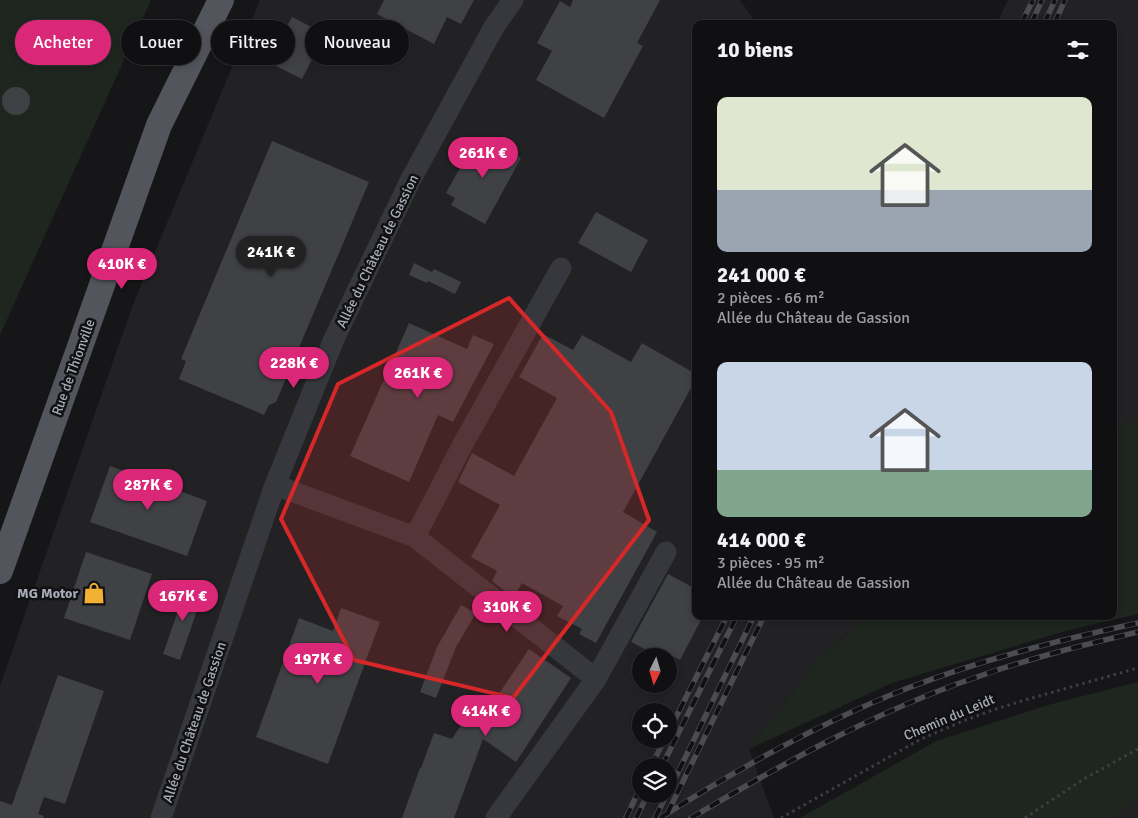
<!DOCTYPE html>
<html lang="fr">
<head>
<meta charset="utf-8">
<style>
  body { margin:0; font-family:Signika,sans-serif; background:#19191b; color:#f1f3f6; height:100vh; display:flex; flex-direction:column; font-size:19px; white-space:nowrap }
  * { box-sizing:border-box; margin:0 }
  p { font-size:16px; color:#9c9d9f }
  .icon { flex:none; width:28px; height:28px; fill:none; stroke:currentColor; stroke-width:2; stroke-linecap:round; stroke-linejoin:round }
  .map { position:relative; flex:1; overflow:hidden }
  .side { position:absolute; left:692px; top:20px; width:425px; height:600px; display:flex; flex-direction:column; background:#101012; border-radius:10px; box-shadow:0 2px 8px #0003,0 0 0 1px #303032 }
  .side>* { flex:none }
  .hud { position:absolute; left:15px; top:20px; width:475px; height:45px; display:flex; gap:10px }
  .needle { width:32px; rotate:185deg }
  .fabs { position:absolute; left:632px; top:648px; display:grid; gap:10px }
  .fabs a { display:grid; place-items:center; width:45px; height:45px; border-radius:50%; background:#101012; box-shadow:0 2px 8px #0003,0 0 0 1px #303032; font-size:25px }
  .price { position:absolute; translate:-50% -42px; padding:0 11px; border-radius:18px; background:#db2777; color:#fff; font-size:16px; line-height:32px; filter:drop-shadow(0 1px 2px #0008) }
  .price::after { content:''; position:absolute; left:50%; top:30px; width:15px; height:11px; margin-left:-8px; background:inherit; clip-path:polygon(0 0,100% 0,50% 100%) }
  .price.on { background:#222; color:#fff }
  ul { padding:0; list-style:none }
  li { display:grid; align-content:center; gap:10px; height:265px; padding:0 25px }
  li span { display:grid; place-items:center; height:155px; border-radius:10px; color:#555 }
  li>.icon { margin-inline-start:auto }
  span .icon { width:90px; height:90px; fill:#fffc; stroke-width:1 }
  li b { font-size:21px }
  h2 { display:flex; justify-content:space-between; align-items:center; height:60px; padding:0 25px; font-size:21px }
  .pill { padding:0 18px; border-radius:22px; background:#101012; box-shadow:0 2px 8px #0003,0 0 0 1px #303032; font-size:18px; line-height:45px }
  .pill.on { background:#db2777; color:#fff }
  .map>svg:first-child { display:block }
  .built { fill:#222225; fill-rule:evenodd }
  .green { fill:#1e261f }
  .building { fill:#404145 }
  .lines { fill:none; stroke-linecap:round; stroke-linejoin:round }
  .path { stroke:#3d3f44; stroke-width:3; stroke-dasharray:2.5 4; stroke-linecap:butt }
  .minor { stroke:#37383d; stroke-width:21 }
  .major { stroke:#53555c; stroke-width:26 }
  .rail-casing { stroke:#4a4c52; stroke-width:5.5 }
  .rail { stroke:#111113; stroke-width:4; stroke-dasharray:11; stroke-linecap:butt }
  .marked { fill:#d62828; fill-opacity:0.2; stroke:#d62828; stroke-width:4; stroke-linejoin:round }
  .labels { text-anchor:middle; stroke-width:5; stroke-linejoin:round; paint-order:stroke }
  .street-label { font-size:14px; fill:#a8adb8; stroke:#111113 }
  .poi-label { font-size:14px; font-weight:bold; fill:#a8adb8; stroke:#111113; text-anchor:end }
</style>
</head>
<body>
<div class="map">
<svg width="1138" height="818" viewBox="0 0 1138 818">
  <rect width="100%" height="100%" fill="#161618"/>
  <!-- built -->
  <g class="built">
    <path d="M260,0H740L757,24H696V616H866L818,660L749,749L774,818H0V686L132,307ZM641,656H669V684H641ZM641,711H669V739H641ZM641,766H669V794H641Z"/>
    <path d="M1008,0H1138V417L1114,430V24H996Z"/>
    <path d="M1138,799V818H1112Z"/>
  </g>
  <!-- green -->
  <g class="green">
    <path d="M0,0H151L0,335Z"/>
    <path d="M1138,417V614L1069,630L892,683L749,749L818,660L866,616H1114V430Z"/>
    <path d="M1138,682V799L1112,818H800L936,741L1048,705Z"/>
  </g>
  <!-- building -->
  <g class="building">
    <path d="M384,0H474L461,24L447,17L434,44L377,14Z"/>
    <path d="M573,0H660L637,43L643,46L604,118L536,80L552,51L537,43L560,1L570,7Z"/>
    <path d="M292,17L325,34L302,79L268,62Z"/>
    <circle cx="16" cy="101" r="14"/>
    <path d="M489,139L521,158L485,224L451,205L455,198L446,193L475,141L485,146Z"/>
    <path d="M272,141L369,182L276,402L269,405L264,415L179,379L186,361L181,359Z"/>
    <path d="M596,212L648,240L631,272L578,243Z"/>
    <path d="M414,263L432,272L434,269L461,282L455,294L428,281L427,283L409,275Z"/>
    <path d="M409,323L467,349L473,335L494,344L453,422L438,415L409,482L350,456Z"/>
    <path d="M543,334L573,350L582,335L631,362L642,343L696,374V379L623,512L657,532L596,643L579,634L582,629L557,616L563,606L522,583L514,597L506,592L492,581L497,571L471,557L500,505L458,482L472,453L514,476L557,398L519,377Z"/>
    <path d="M110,466L137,476L139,470L154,475L152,481L207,501L187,556L90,522Z"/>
    <path d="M86,552L152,574L130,640L64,618Z"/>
    <path d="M668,574L696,589V616H703L680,660L658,648L654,654L631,642Z"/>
    <path d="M187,585L204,590L180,660L163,654Z"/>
    <path d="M461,605L476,613L456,647L436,698L420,692L437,647Z"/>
    <path d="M341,608L380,622L328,764L256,737L299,618L333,631Z"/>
    <path d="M529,649L571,678L516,762L483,739L454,818H402L420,768H421L434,733L452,739L478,699L490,707Z"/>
    <path d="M58,675L104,691L65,804L44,797L38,814L44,816L43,818H0V801L12,805Z"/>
  </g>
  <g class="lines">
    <!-- path -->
    <g class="path">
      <path d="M781,818L921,739L963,721L993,710L1025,700L1138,668"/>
      <path d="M1025,818L1082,780L1138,749"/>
    </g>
    <!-- minor -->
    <g class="minor">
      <path d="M275,485L415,537L596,679L666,552"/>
      <path d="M415,537L463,444L561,268"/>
      <path d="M161,818L275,485L334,339L411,179L494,27L513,0"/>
      <path d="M496,818L596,679"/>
    </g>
    <!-- major -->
    <path class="major" d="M0,571L159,125L221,0"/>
    <!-- rail casing -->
    <g class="rail-casing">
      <g id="rail">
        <path d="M1021,24L1033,0"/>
        <path d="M1031,24L1042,0"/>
        <path d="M1044,24L1055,0"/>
        <path d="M1054,24L1065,0"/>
        <path d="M669,731L727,616"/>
        <path d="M651,766L665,739"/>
        <path d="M662,766L737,616"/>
        <path d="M669,791L754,616"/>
        <path d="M667,814L764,616"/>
        <path d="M626,818L641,786"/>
        <path d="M636,818L648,794"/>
        <path d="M655,818L667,794"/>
        <path d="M660,818C739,768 821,722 908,688C983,659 1060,640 1138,623"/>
        <path d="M691,818C782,764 876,711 977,677C1030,658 1084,645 1138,632"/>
      </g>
    </g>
    <!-- rail -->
    <use href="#rail" class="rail"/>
  </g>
  <!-- marked area -->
  <path class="marked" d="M509,298L611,412L649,520L513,698L354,660L281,519L338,384Z"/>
  <!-- icons -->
  <defs>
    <g id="shop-bare" transform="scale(1.725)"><path d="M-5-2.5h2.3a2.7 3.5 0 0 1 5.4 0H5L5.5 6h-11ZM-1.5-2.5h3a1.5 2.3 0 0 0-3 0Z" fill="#f2b134" stroke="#111113" stroke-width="2.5" paint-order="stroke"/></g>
  </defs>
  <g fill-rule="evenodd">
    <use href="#shop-bare" x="94" y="593"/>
  </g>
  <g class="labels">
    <!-- street labels -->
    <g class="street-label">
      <text transform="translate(377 251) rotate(-64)" y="5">Allée du Château de Gassion</text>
      <text transform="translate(73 367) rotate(-70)" y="5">Rue de Thionville</text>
      <text transform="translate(949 717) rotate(-23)" y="5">Chemin du Leidt</text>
      <text transform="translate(194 722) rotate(-71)" y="5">Allée du Château de Gassion</text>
    </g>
    <!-- poi labels -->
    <g class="poi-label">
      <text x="78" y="598">MG Motor</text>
    </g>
  </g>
</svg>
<div class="fabs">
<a><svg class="needle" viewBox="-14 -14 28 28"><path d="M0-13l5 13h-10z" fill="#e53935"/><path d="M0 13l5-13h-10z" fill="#9c9d9f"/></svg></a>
<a><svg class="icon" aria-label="locate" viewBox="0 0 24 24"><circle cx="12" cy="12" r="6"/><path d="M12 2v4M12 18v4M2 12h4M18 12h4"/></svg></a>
<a><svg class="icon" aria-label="layers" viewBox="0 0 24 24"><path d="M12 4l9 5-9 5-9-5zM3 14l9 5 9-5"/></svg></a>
</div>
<b class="price" style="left:483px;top:179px">261K €</b>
<b class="price on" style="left:271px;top:278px">241K €</b>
<b class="price" style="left:122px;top:290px">410K €</b>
<b class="price" style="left:294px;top:389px">228K €</b>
<b class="price" style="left:418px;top:399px">261K €</b>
<b class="price" style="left:148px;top:511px">287K €</b>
<b class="price" style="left:183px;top:622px">167K €</b>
<b class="price" style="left:507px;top:633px">310K €</b>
<b class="price" style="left:318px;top:685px">197K €</b>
<b class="price" style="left:486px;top:737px">414K €</b>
<div class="hud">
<a class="pill on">Acheter</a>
<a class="pill">Louer</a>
<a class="pill">Filtres</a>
<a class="pill">Nouveau</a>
</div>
<section class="side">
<h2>10 biens<svg class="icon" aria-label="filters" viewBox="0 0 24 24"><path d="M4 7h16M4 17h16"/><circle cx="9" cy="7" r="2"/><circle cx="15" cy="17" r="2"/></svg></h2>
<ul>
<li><span style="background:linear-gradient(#dfe7d0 60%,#9aa5b1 0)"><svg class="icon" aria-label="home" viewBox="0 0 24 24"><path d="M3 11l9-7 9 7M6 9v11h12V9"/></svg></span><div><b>241 000 €</b><p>2 pièces · 66 m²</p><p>Allée du Château de Gassion</p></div></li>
<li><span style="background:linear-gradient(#c9d6e8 70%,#7fa58c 0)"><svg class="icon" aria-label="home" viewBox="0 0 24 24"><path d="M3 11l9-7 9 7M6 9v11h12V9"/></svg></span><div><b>414 000 €</b><p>3 pièces · 95 m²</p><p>Allée du Château de Gassion</p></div></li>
</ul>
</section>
</div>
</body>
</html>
